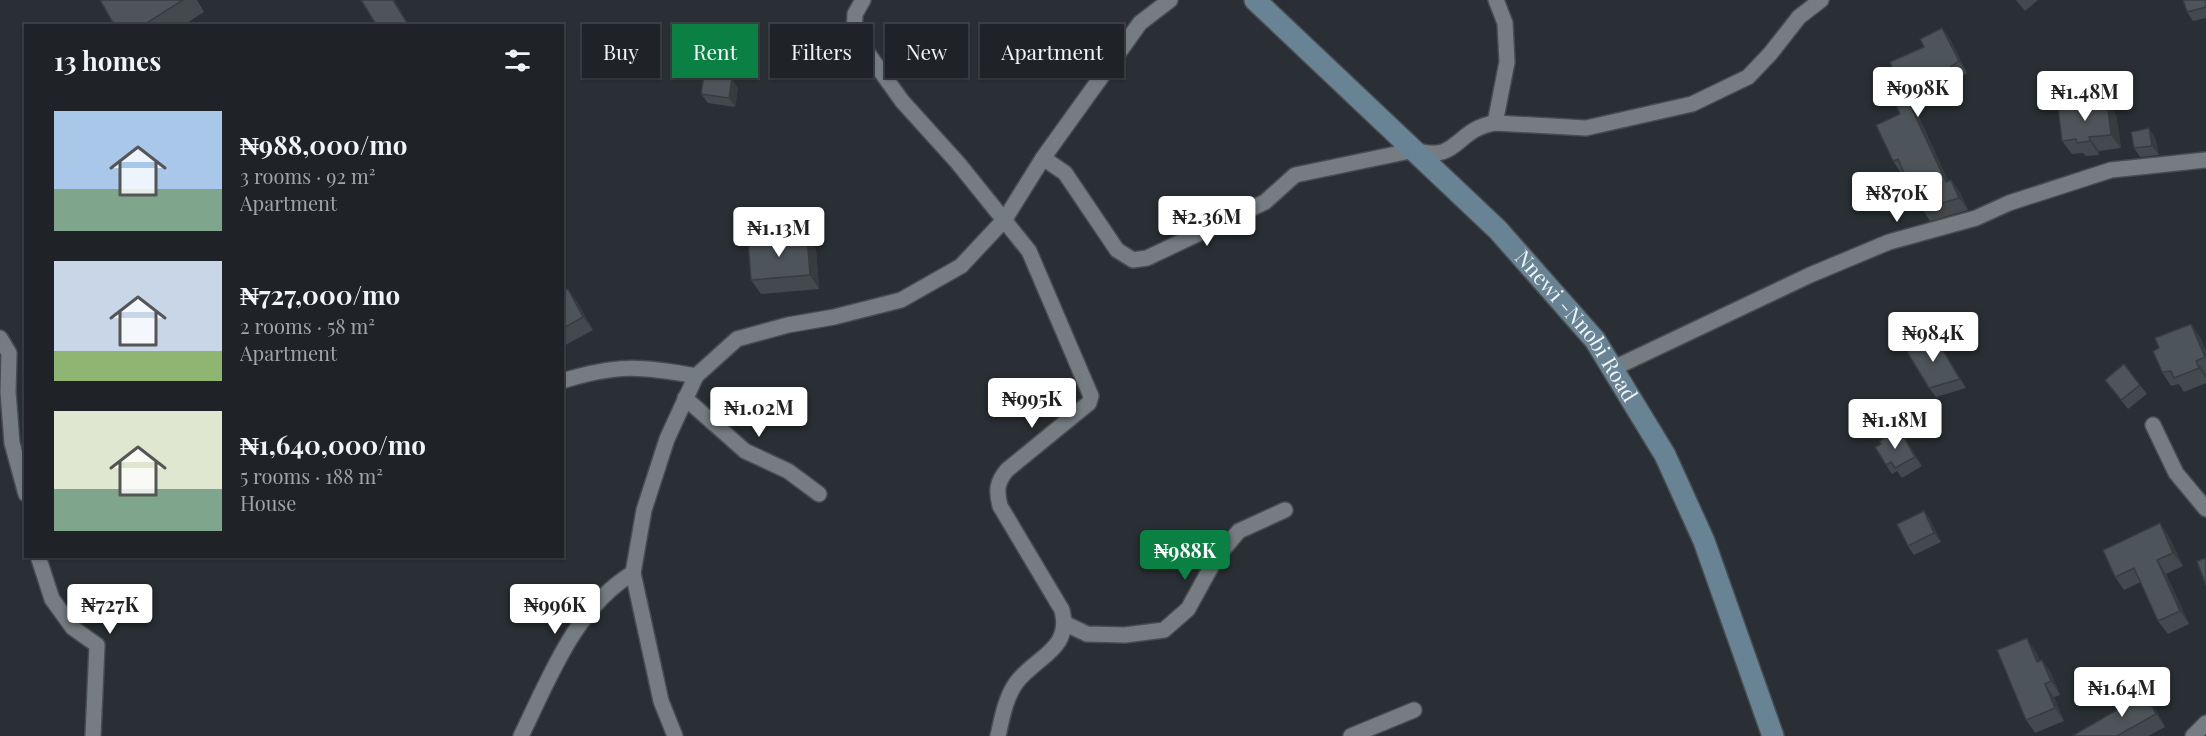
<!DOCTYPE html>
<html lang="en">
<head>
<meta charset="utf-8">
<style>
  body { margin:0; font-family:"Playfair Display",serif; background:#272b2f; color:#f1f3f6; height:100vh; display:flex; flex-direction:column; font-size:22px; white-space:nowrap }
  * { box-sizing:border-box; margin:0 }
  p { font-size:20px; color:#a1a4a7 }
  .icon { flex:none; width:33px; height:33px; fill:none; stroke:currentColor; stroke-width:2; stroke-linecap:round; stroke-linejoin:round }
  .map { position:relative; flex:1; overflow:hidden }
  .drawer { position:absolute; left:24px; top:24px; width:540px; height:534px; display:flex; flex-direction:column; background:#1f2327; border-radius:0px; box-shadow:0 2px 4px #0004,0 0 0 2px #3c4044 }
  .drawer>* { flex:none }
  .banner { position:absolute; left:582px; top:24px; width:570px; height:54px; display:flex; gap:12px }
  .price { position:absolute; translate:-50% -51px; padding:0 14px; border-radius:6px; background:#fff; color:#222; font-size:20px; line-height:39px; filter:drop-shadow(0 2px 3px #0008) }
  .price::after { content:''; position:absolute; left:50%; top:36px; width:18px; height:14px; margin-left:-9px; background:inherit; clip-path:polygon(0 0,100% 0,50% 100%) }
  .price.current { background:#0b8043; color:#fff }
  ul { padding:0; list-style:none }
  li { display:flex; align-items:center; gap:18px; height:150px; padding:0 30px }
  li span { display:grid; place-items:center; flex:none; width:168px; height:120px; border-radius:0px; color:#555 }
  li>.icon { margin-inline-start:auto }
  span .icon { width:72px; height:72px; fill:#fffc; stroke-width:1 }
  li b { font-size:26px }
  h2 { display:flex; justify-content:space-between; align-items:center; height:72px; padding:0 30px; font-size:26px }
  .pill { padding:0 21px; border-radius:0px; background:#1f2327; box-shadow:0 2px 4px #0004,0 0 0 2px #3c4044; font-size:21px; line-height:54px }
  .pill.current { background:#0b8043; color:#fff }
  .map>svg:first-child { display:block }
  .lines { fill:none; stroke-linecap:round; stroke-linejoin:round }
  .minor-casing { stroke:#484c50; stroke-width:18 }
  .secondary-casing { stroke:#484c50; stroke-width:24 }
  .minor { stroke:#757d82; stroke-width:15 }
  .secondary { stroke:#678394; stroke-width:21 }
  .wall { fill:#43494d }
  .shaded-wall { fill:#373c3f }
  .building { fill:#4e555a; stroke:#373c3f; stroke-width:1.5 }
  .labels { text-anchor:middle; stroke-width:5; stroke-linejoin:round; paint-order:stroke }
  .street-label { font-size:21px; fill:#f1f5f8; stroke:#141719 }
</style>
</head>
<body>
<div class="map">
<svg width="2206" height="736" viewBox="0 0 2206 736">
  <rect width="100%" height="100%" fill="#292f34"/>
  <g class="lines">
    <!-- minor casing -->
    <g class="minor-casing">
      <g id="minor">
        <path d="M863,0L855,14L854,34L902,101L958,163L1029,251L1091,396L1089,403L1007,470C997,482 996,490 1000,506L1062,610C1072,650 1036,656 1016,683C1005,699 1002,718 998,736"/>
        <path d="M1495,123L1507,62L1505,23L1496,0"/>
        <path d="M1043,158L1065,173L1117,250L1133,260L1147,258L1265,202L1295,175L1415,150C1458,164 1455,129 1495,123L1586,128L1692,104L1748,77L1770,54L1799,17L1821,0"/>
        <path d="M0,338L9,353L8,392L12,443L26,494"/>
        <path d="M1614,368L1810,275L1889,242L1976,218L2009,203L2111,170L2206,160"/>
        <path d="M562,381C617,364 641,366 696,376"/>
        <path d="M685,398L745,451L788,471L819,494"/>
        <path d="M2153,425L2176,473L2206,509"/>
        <path d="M38,556L52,599L73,628L97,645L93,736"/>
        <path d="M1066,624L1087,634L1125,635L1164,630L1188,609L1216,558L1239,531L1285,510"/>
        <path d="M521,736C550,677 575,608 633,573"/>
        <path d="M675,736L661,701L633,573L644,510L667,439L696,376L737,339L788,325L834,317L901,300L961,266L1005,219L1043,158L1140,23L1170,0"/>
        <path d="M1351,736L1414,710"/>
        <path d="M2193,736L2206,723"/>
      </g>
    </g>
    <!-- secondary casing -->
    <g class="secondary-casing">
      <g id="secondary">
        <path id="s1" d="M1255,0L1498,230L1595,340L1665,455L1704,541L1773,736"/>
      </g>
    </g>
    <!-- minor -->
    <use href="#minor" class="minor"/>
    <!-- secondary -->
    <use href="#secondary" class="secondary"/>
  </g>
  <!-- wall -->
  <g class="wall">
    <path d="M100,0H197L204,12L182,26H115Z"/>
    <path d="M2016,0H2038L2025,11Z"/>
    <path d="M2206,0V18L2193,21L2187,12Z"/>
    <path d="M1942,28L1950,39L1967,73L1947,87L1951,94L1939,101L1936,96L1914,106L1948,181L1960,192L1968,210L1930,221L1922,209L1918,198L1911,188L1904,172L1901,173L1893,161L1900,114L1892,67L1924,47Z"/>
    <path d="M738,88L735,107L708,103L701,94Z"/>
    <path d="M2107,101L2116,115L2121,148L2099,151V155L2086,156L2083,153L2072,154L2062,141Z"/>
    <path d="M2149,128L2155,138L2159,155L2140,157L2134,148Z"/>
    <path d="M816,249L819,289L761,294L751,280Z"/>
    <path d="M562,292L577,302L593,330L562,347Z"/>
    <path d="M1934,335L1966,388L1936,397L1929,388Z"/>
    <path d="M2200,337L2206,351V383L2184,392L2179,384L2171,386L2162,372Z"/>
    <path d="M2105,380L2140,385L2147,394L2128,409Z"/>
    <path d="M1899,429L1922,466L1902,478L1897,471L1892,474L1886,465L1881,444Z"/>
    <path d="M1924,511L1930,520L1941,542L1914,555L1908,546Z"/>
    <path d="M2160,523L2169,537L2183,566L2166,574L2189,624L2168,634L2158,621L2141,582L2124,590L2115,577Z"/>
    <path d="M2036,652L2040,661L2042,660L2051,673L2060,695L2054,697L2064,721L2035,733L2026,720Z"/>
    <path d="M2142,688L2151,701L2165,727L2148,736H2072L2131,702Z"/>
  </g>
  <!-- shaded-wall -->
  <g class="shaded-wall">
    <path d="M393,0H394L410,26H409Z"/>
    <path d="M1942,28L1950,39L1967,73L1959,61Z"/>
    <path d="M1939,75L1947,87L1951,94L1943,82Z"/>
    <path d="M732,79L738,88L735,107L729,98Z"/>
    <path d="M1905,94L1914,106L1954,194L1946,182Z"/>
    <path d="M2107,101L2116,115L2121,148L2111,135Z"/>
    <path d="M2149,128L2155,138L2159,155L2152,146Z"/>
    <path d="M2089,137L2099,151V155L2090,141Z"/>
    <path d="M1951,180L1960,192L1968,210L1959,198Z"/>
    <path d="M807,236L816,249L819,289L810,275Z"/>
    <path d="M568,289L577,302L593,330L583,317Z"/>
    <path d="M2191,324L2200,337L2206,351V359Z"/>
    <path d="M1934,335L1940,344L1966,388L1960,379Z"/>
    <path d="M2196,361L2206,374V378L2199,368Z"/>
    <path d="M1899,429L1905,438L1922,466L1915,457Z"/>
    <path d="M1924,511L1930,520L1941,542L1934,533Z"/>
    <path d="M2160,523L2169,537L2183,566L2173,553Z"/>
    <path d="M2157,560L2166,574L2189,624L2180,611Z"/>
    <path d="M2027,638L2036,652L2046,676L2037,662Z"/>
    <path d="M2042,660L2051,673L2060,695L2051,681Z"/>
    <path d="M2045,684L2054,697L2064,721L2055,708Z"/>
    <path d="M2142,688L2151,701L2165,727L2156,714Z"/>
  </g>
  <!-- building -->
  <g class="building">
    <path d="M100,0H183L142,26H115Z"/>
    <path d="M361,0H393L409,26H377Z"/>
    <path d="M2183,0H2206V7L2187,12Z"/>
    <path d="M1942,28L1959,61L1939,75L1943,82L1930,89L1928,84L1905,94L1946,182L1951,180L1959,198L1922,209L1914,186L1911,188L1898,159L1893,161L1876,125L1900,114L1881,72L1892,67L1890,62L1924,47L1920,39Z"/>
    <path d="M704,75L732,79L729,98L701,94Z"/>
    <path d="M2107,101L2111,135L2089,137L2090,141L2077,143L2076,139L2062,141L2058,108Z"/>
    <path d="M2149,128L2152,146L2134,148L2131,132Z"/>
    <path d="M807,236L810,275L751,280L748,241Z"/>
    <path d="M568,289L583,317L562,329V292Z"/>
    <path d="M2191,324L2205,357L2196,361L2199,368L2174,378L2171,371L2162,372L2153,351L2159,348L2155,338Z"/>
    <path d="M1934,335L1960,379L1929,388L1907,352Z"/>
    <path d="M2124,364L2140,385L2121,400L2105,380Z"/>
    <path d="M1899,429L1915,457L1895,468L1891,462L1886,465L1875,447L1881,444L1879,441Z"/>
    <path d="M1924,511L1934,533L1908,546L1897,524Z"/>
    <path d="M2160,523L2173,553L2157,560L2180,611L2158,621L2134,568L2115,577L2103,550Z"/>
    <path d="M2206,558V586L2197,561Z"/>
    <path d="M2027,638L2037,662L2042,660L2051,681L2045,684L2055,708L2026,720L1997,650Z"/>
    <path d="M2142,688L2156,714L2117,736H2072L2131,702L2128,696Z"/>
  </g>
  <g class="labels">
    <!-- street labels -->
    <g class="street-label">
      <text dy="7" stroke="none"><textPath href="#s1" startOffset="459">Nnewi -Nnobi Road</textPath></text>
    </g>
  </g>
</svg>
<b class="price" style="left:1918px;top:118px">₦998K</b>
<b class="price" style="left:2085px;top:122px">₦1.48M</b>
<b class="price" style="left:1897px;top:223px">₦870K</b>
<b class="price" style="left:1207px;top:247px">₦2.36M</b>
<b class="price" style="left:779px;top:258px">₦1.13M</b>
<b class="price" style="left:1933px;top:363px">₦984K</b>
<b class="price" style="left:1032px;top:429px">₦995K</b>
<b class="price" style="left:759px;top:438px">₦1.02M</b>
<b class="price" style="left:1895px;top:450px">₦1.18M</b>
<b class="price current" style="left:1185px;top:581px">₦988K</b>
<b class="price" style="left:110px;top:635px">₦727K</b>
<b class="price" style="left:555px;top:635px">₦996K</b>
<b class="price" style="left:2122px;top:718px">₦1.64M</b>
<div class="banner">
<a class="pill">Buy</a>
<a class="pill current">Rent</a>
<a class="pill">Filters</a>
<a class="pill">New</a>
<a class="pill">Apartment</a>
</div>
<section class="drawer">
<h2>13 homes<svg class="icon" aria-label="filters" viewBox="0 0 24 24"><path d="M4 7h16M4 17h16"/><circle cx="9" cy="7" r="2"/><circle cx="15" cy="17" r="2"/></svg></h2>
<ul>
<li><span style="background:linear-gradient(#a9c7e8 65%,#7fa58c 0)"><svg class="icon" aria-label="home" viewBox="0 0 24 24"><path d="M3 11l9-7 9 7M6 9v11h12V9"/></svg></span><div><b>₦988,000/mo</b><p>3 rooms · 92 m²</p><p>Apartment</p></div></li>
<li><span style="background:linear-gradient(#c9d6e8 75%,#8fb573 0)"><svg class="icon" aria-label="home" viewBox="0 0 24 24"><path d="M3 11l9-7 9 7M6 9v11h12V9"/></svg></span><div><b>₦727,000/mo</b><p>2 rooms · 58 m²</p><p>Apartment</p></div></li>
<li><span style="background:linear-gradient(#dfe7d0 65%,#7fa58c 0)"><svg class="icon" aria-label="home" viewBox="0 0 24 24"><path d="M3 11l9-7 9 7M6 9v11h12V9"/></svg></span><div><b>₦1,640,000/mo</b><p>5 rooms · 188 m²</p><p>House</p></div></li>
</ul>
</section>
</div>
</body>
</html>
